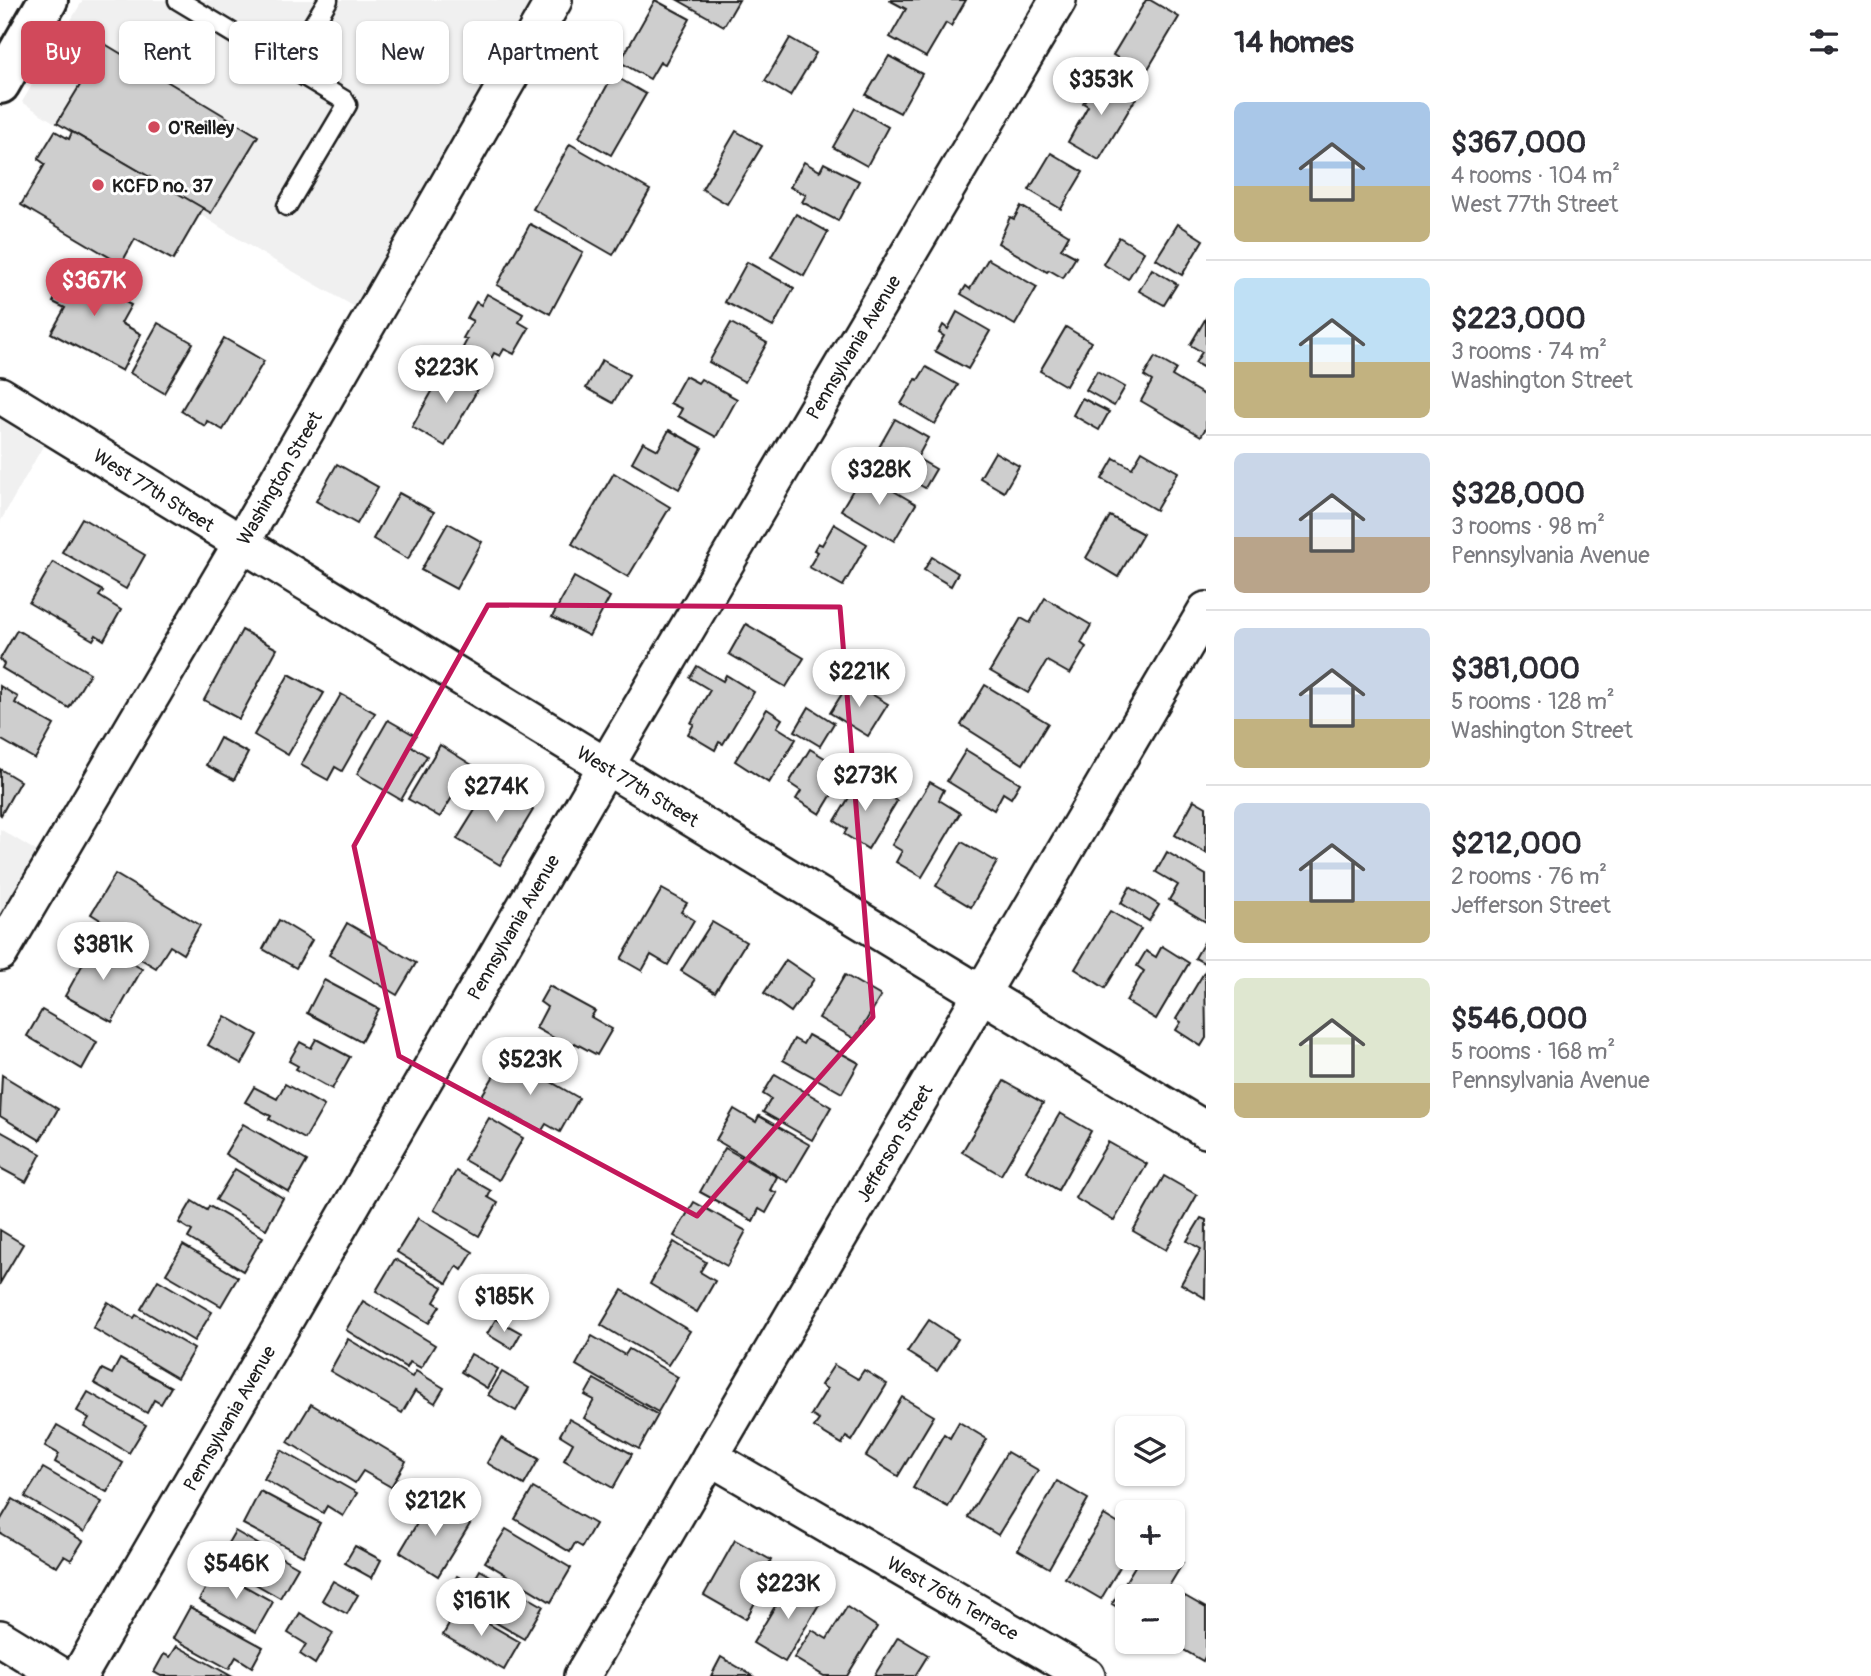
<!DOCTYPE html>
<html lang="en">
<head>
<meta charset="utf-8">
<style>
  body { margin:0; font-family:Pangolin,sans-serif; background:#f7f7f7; color:#2b2b33; height:100vh; display:flex; flex-direction:column; font-size:26px; white-space:nowrap }
  * { box-sizing:border-box; margin:0 }
  p { font-size:23px; color:#7c7c81 }
  .icon { flex:none; width:38px; height:38px; fill:none; stroke:currentColor; stroke-width:2; stroke-linecap:round; stroke-linejoin:round }
  .map { position:relative; flex:1; overflow:hidden }
  .sheet { display:flex; flex-direction:column; background:#fff; width:665px }
  .sheet>* { flex:none }
  .top-card { position:absolute; left:21px; top:21px; width:665px; height:63px; display:flex; gap:14px }
  .fabs { position:absolute; left:1115px; top:1416px; display:grid; gap:14px }
  .fabs a { display:grid; place-items:center; width:70px; height:70px; border-radius:10px; background:#fff; box-shadow:0 2px 5px #0004; font-size:35px }
  .price { position:absolute; translate:-50% -60px; padding:0 16px; border-radius:24px; background:#fff; color:#222; font-size:23px; line-height:46px; filter:drop-shadow(0 2px 4px #0008) }
  .price::after { content:''; position:absolute; left:50%; top:42px; width:21px; height:16px; margin-left:-10px; background:inherit; clip-path:polygon(0 0,100% 0,50% 100%) }
  .price.current { background:#d1495b; color:#fff }
  ul { padding:0; list-style:none }
  li { display:flex; align-items:center; gap:21px; height:175px; padding:0 28px }
  li+li { border-top:2px solid #e1e1e2 }
  li span { display:grid; place-items:center; flex:none; width:196px; height:140px; border-radius:10px; color:#555 }
  li>.icon { margin-inline-start:auto }
  span .icon { width:84px; height:84px; fill:#fffc; stroke-width:1 }
  li b { font-size:30px }
  h2 { display:flex; justify-content:space-between; align-items:center; height:84px; padding:0 28px; font-size:30px }
  .chip { padding:0 24px; border-radius:10px; background:#fff; box-shadow:0 2px 5px #0004; font-size:24px; line-height:63px }
  .chip.current { background:#d1495b; color:#fff }
  main { display:flex; flex:1; min-height:0 }
  .map>svg:first-child { display:block }
  .built { fill:#f0f0f0 }
  .building { fill:#cecece; stroke:#1c1c1c; stroke-width:2 }
  .lines { fill:none; stroke-linecap:round; stroke-linejoin:round }
  .lane-casing { stroke:#1c1c1c; stroke-width:23 }
  .street-casing { stroke:#1c1c1c; stroke-width:40 }
  .secondary-casing { stroke:#1c1c1c; stroke-width:44 }
  .lane { stroke:#fff; stroke-width:18 }
  .street { stroke:#fff; stroke-width:35 }
  .secondary { stroke:#fff; stroke-width:38 }
  .marked { fill:none; stroke:#c2185b; stroke-width:5; stroke-linejoin:round }
  .poi-dot { fill:#d1495b; stroke:#fff; stroke-width:2.5 }
  .labels { text-anchor:middle; stroke-width:6; stroke-linejoin:round; paint-order:stroke }
  .poi-label { font-size:19px; font-weight:bold; fill:#1c1c1c; stroke:#fff; text-anchor:start }
  .street-label { font-size:19px; fill:#1c1c1c; stroke:#fff }
</style>
</head>
<body>
<main>
<div class="map">
<svg width="1206" height="1676" viewBox="0 0 1206 1676">
  <rect width="100%" height="100%" fill="#fff"/>
  <filter id="ink" filterUnits="userSpaceOnUse"><feTurbulence type="fractalNoise" baseFrequency=".0143" numOctaves="2"/><feDisplacementMap in="SourceGraphic" scale="14" xChannelSelector="R" yChannelSelector="G"/><feConvolveMatrix kernelMatrix="1 2 1 2 8 2 1 2 1" color-interpolation-filters="sRGB"/></filter>
  <g filter="url(#ink)">
    <!-- built -->
    <g class="built">
      <path d="M83,0H533L355,307L261,253L22,102Z"/>
      <path d="M0,419L43,446L0,522Z"/>
      <path d="M0,829L41,854L0,925Z"/>
    </g>
    <!-- building -->
    <g class="building">
      <path d="M655,0L690,19L665,64L660,62L650,79L620,62Z"/>
      <path d="M678,0H739L724,26Z"/>
      <path d="M889,0H966L951,26L946,23L926,57L890,37L906,9Z"/>
      <path d="M1146,0H1150L1179,17L1145,74L1113,55Z"/>
      <path d="M790,38L816,53L790,96L765,81Z"/>
      <path d="M105,44L258,136L211,213L57,123Z"/>
      <path d="M889,56L922,74L900,113L866,95Z"/>
      <path d="M613,75L646,94L611,155L579,137Z"/>
      <path d="M1096,75L1136,98L1099,160L1068,142L1088,106L1083,103L1087,97L1084,96Z"/>
      <path d="M855,108L888,127L867,166L833,147Z"/>
      <path d="M55,131L69,139L72,132L203,208L173,260L135,239L121,264L21,205L45,164L38,159Z"/>
      <path d="M736,131L762,146L727,204L702,189Z"/>
      <path d="M570,144L650,190L613,255L533,209Z"/>
      <path d="M1051,153L1083,172L1061,209L1029,190Z"/>
      <path d="M804,162L820,171L824,163L859,181L838,221L802,202L806,195L790,187Z"/>
      <path d="M1021,206L1069,235L1061,249L1076,257L1063,278L1049,270L1047,272L998,243L1010,217L1014,219Z"/>
      <path d="M796,214L828,232L804,276L771,257Z"/>
      <path d="M530,224L583,252L550,314L497,285Z"/>
      <path d="M1178,224L1203,240L1182,275L1156,259Z"/>
      <path d="M1119,237L1144,252L1128,279L1103,264Z"/>
      <path d="M988,259L1037,287L1015,325L961,294L966,286L970,289Z"/>
      <path d="M76,260L110,279L103,291L131,305L121,323L141,334L122,371L51,333L65,308L53,302Z"/>
      <path d="M747,262L794,288L773,327L725,302Z"/>
      <path d="M1152,269L1177,284L1164,305L1139,291Z"/>
      <path d="M487,294L523,314L519,322L529,328L514,354L504,349L500,356L494,353L486,368L460,353L467,340L463,338L473,321L467,318L476,302L481,305Z"/>
      <path d="M957,312L990,331L968,369L935,351L944,336L939,333L943,325L948,329Z"/>
      <path d="M1206,318V369L1195,363L1202,352L1190,345Z"/>
      <path d="M158,323L193,343L164,393L130,373Z"/>
      <path d="M731,323L767,343L745,382L709,362Z"/>
      <path d="M1066,327L1091,342L1066,386L1040,371Z"/>
      <path d="M224,338L264,361L223,430L207,421L205,426L181,411Z"/>
      <path d="M1155,357L1176,369L1172,376L1206,396V428L1201,436L1141,401L1152,381L1144,376Z"/>
      <path d="M602,360L629,375L613,403L586,388Z"/>
      <path d="M447,365L481,384L445,446L412,427Z"/>
      <path d="M926,367L958,385L935,424L901,404L916,379L918,380Z"/>
      <path d="M1097,371L1125,387L1114,406L1086,390Z"/>
      <path d="M685,376L698,383L701,379L737,399L716,437L678,416L682,409L670,403Z"/>
      <path d="M1082,398L1109,412L1099,430L1073,415Z"/>
      <path d="M895,419L928,438L917,458L936,469L925,488L873,458Z"/>
      <path d="M669,430L702,448L679,489L632,462L643,442L658,450Z"/>
      <path d="M1142,451L1178,472L1156,510L1102,479L1114,458L1132,468Z"/>
      <path d="M995,452L1019,466L1004,492L980,478Z"/>
      <path d="M337,464L378,487L357,524L316,501Z"/>
      <path d="M614,473L670,507L628,577L572,544Z"/>
      <path d="M863,473L916,504L894,541L841,510Z"/>
      <path d="M399,493L434,512L408,559L373,539Z"/>
      <path d="M1110,516L1143,534L1118,577L1086,558Z"/>
      <path d="M82,518L145,555L126,589L62,552Z"/>
      <path d="M448,523L482,542L456,589L421,570Z"/>
      <path d="M834,524L867,544L843,586L809,567L818,552L814,550L818,543L822,545Z"/>
      <path d="M932,557L958,573L951,586L924,570Z"/>
      <path d="M53,562L103,591L99,596L121,610L104,640L96,635L93,640L29,603Z"/>
      <path d="M574,577L610,597L589,636L552,617Z"/>
      <path d="M1045,598L1091,625L1081,643L1086,647L1070,674L1047,661L1028,693L990,671L1021,618L1030,623Z"/>
      <path d="M746,624L804,658L786,687L729,654Z"/>
      <path d="M17,630L90,673L69,708L2,668L4,664L0,659Z"/>
      <path d="M242,630L277,649L239,719L204,700Z"/>
      <path d="M697,666L723,681L726,675L754,692L723,744L719,742L715,750L688,734L694,724L691,723L710,690L690,678Z"/>
      <path d="M289,674L324,693L288,755L254,735Z"/>
      <path d="M850,681L888,704L868,736L830,713Z"/>
      <path d="M985,685L1048,723L1023,764L961,725Z"/>
      <path d="M0,686L18,697L15,703L54,725L35,759L0,739Z"/>
      <path d="M341,694L375,713L342,771L335,767L328,780L301,765Z"/>
      <path d="M809,707L834,723L820,746L795,731Z"/>
      <path d="M767,709L782,719L777,727L796,739L769,783L735,761Z"/>
      <path d="M388,720L416,736L410,745L427,756L401,800L357,774Z"/>
      <path d="M220,738L248,753L234,780L206,765Z"/>
      <path d="M440,745L472,765L440,817L408,799Z"/>
      <path d="M810,749L846,771L820,814L796,799L801,791L789,783Z"/>
      <path d="M966,750L1020,783L1011,798L1003,793L994,810L947,781Z"/>
      <path d="M0,769L20,781L1,815L0,814Z"/>
      <path d="M860,779L897,801L868,849L844,834L847,829L835,821Z"/>
      <path d="M930,782L944,790L939,800L960,813L922,877L896,862L902,851L892,845Z"/>
      <path d="M490,786L507,797L512,788L530,799L526,805L533,810L500,865L457,839Z"/>
      <path d="M1194,800L1206,807V853L1175,835Z"/>
      <path d="M962,842L997,862L971,907L936,886Z"/>
      <path d="M1167,852L1206,875V922L1169,900L1178,885L1156,872Z"/>
      <path d="M115,874L200,925L183,954L170,946L156,968L95,932L102,921L91,914Z"/>
      <path d="M1130,887L1159,905L1149,921L1121,903Z"/>
      <path d="M662,889L687,903L681,912L694,920L668,965L651,955L642,971L621,959Z"/>
      <path d="M1110,911L1141,929L1105,988L1075,969Z"/>
      <path d="M279,920L312,940L296,968L263,949Z"/>
      <path d="M712,922L746,942L715,992L681,971Z"/>
      <path d="M347,923L416,963L397,995L329,955Z"/>
      <path d="M1206,939V964L1195,958Z"/>
      <path d="M95,942L142,969L112,1022L65,996Z"/>
      <path d="M1162,946L1189,963L1156,1019L1126,1001L1144,971L1137,966L1146,951L1156,957Z"/>
      <path d="M786,960L814,979L791,1012L764,993Z"/>
      <path d="M1205,971L1206,1038L1201,1046L1176,1030L1181,1022L1176,1019Z"/>
      <path d="M845,975L881,996L855,1039L819,1018Z"/>
      <path d="M324,980L379,1009L361,1042L307,1013Z"/>
      <path d="M549,986L595,1011L591,1017L612,1029L597,1055L575,1043L572,1048L536,1028L547,1007L540,1002Z"/>
      <path d="M42,1010L97,1042L82,1069L27,1036Z"/>
      <path d="M225,1016L258,1035L242,1064L208,1045Z"/>
      <path d="M808,1035L859,1063L842,1093L783,1060L794,1039L803,1044Z"/>
      <path d="M316,1039L350,1057L332,1089L296,1069L298,1066L289,1061L300,1042L311,1048Z"/>
      <path d="M506,1056L579,1098L560,1132L546,1124L541,1132L481,1097Z"/>
      <path d="M775,1074L831,1107L812,1140L763,1112L771,1099L763,1094Z"/>
      <path d="M2,1075L58,1109L40,1140L0,1116Z"/>
      <path d="M1004,1081L1043,1103L1001,1175L962,1152Z"/>
      <path d="M285,1084L324,1106L305,1139L269,1119L271,1116L245,1102L254,1087L277,1099Z"/>
      <path d="M734,1109L756,1122L759,1116L810,1145L788,1182L716,1140Z"/>
      <path d="M1060,1113L1091,1131L1058,1190L1026,1171Z"/>
      <path d="M489,1118L523,1138L499,1180L464,1160Z"/>
      <path d="M243,1124L307,1161L289,1192L225,1154Z"/>
      <path d="M0,1131L41,1154L26,1182L0,1168Z"/>
      <path d="M1108,1142L1147,1164L1114,1221L1075,1198Z"/>
      <path d="M725,1148L777,1177L770,1190L777,1193L766,1213L759,1209L753,1221L700,1192Z"/>
      <path d="M235,1169L283,1198L266,1229L216,1200Z"/>
      <path d="M456,1171L491,1191L488,1197L498,1203L479,1236L434,1210Z"/>
      <path d="M1164,1176L1197,1195L1166,1250L1133,1231Z"/>
      <path d="M192,1201L207,1210L209,1206L263,1237L243,1271L188,1238L192,1231L179,1223Z"/>
      <path d="M694,1202L746,1231L727,1266L674,1236Z"/>
      <path d="M418,1218L473,1252L462,1270L457,1266L447,1283L397,1252Z"/>
      <path d="M1201,1218L1206,1220L1205,1298L1181,1284L1201,1249L1187,1241Z"/>
      <path d="M0,1230L23,1244L0,1283Z"/>
      <path d="M674,1242L706,1262L700,1272L715,1281L697,1312L650,1284Z"/>
      <path d="M183,1245L238,1277L221,1306L166,1274Z"/>
      <path d="M395,1259L443,1287L434,1302L440,1306L429,1323L376,1291Z"/>
      <path d="M158,1280L212,1312L194,1341L141,1309Z"/>
      <path d="M622,1290L690,1331L668,1365L601,1325Z"/>
      <path d="M363,1301L435,1345L421,1368L410,1362L407,1368L346,1330Z"/>
      <path d="M108,1302L134,1318L136,1315L194,1349L177,1378L93,1328Z"/>
      <path d="M496,1319L521,1333L512,1349L487,1334Z"/>
      <path d="M929,1320L958,1339L937,1371L907,1352Z"/>
      <path d="M592,1336L625,1355L629,1349L678,1377L658,1412L576,1365Z"/>
      <path d="M348,1339L412,1377L416,1371L444,1388L435,1403L415,1391L402,1413L330,1371Z"/>
      <path d="M471,1354L498,1369L487,1388L461,1372Z"/>
      <path d="M120,1359L171,1387L161,1404L154,1400L147,1413L94,1383L102,1369L112,1374Z"/>
      <path d="M834,1365L858,1379L864,1370L887,1384L852,1441L846,1437L842,1444L814,1427L819,1420L811,1415L827,1389L821,1385Z"/>
      <path d="M502,1372L529,1388L516,1411L488,1395Z"/>
      <path d="M594,1379L658,1415L639,1449L584,1418L594,1400L585,1395Z"/>
      <path d="M88,1392L146,1425L129,1453L84,1426L89,1418L77,1411Z"/>
      <path d="M902,1397L934,1416L898,1476L866,1456Z"/>
      <path d="M311,1404L406,1461L391,1487L363,1471L355,1483L288,1442Z"/>
      <path d="M569,1419L632,1454L613,1488L564,1460L573,1443L560,1435Z"/>
      <path d="M959,1422L987,1439L948,1507L913,1488L944,1434L950,1438Z"/>
      <path d="M57,1425L123,1463L107,1492L55,1462L59,1454L45,1446Z"/>
      <path d="M501,1438L539,1459L524,1485L487,1463Z"/>
      <path d="M281,1450L357,1493L343,1516L327,1506L323,1513L264,1479Z"/>
      <path d="M1007,1452L1038,1470L998,1535L968,1517Z"/>
      <path d="M43,1468L102,1502L84,1532L25,1497Z"/>
      <path d="M1057,1481L1088,1499L1049,1568L1018,1550Z"/>
      <path d="M533,1488L595,1524L582,1547L575,1543L570,1552L515,1519Z"/>
      <path d="M260,1491L320,1523L303,1556L243,1524Z"/>
      <path d="M13,1499L83,1541L71,1560L64,1556L57,1567L0,1533V1521Z"/>
      <path d="M431,1500L470,1524L438,1576L400,1552Z"/>
      <path d="M1104,1515L1127,1529V1555L1101,1599L1065,1578Z"/>
      <path d="M506,1529L571,1568L551,1602L485,1562Z"/>
      <path d="M235,1531L298,1567L280,1598L217,1562Z"/>
      <path d="M735,1540L771,1560L765,1570L771,1573L746,1619L704,1595Z"/>
      <path d="M355,1546L381,1560L372,1578L345,1563Z"/>
      <path d="M1172,1557L1183,1563L1163,1596H1127V1613L1112,1604L1140,1558Z"/>
      <path d="M216,1570L273,1602L256,1632L199,1600Z"/>
      <path d="M480,1570L543,1606L524,1639L447,1594L457,1576L472,1584Z"/>
      <path d="M333,1581L358,1595L347,1614L322,1600Z"/>
      <path d="M789,1583L802,1591L806,1584L824,1596L785,1662L753,1643Z"/>
      <path d="M1185,1596L1206,1608V1655L1203,1661L1170,1642H1172V1617Z"/>
      <path d="M190,1607L263,1647L252,1667L236,1657L229,1669L173,1638Z"/>
      <path d="M459,1607L520,1642L504,1670L443,1635Z"/>
      <path d="M847,1607L877,1627L847,1676H824L794,1658L812,1630L827,1639Z"/>
      <path d="M300,1613L333,1633L315,1664L300,1654L306,1644L288,1633Z"/>
      <path d="M898,1637L928,1655L915,1676H874Z"/>
      <path d="M177,1646L231,1676H161L154,1672L164,1654L170,1657Z"/>
      <path d="M721,1657L753,1676H711Z"/>
    </g>
    <g class="lines">
      <!-- lane casing -->
      <g class="lane-casing">
        <g id="lane">
          <path d="M178,0L344,100L347,105L287,206"/>
          <path d="M288,66L328,0"/>
        </g>
      </g>
      <!-- street casing -->
      <g class="street-casing">
        <g id="street">
          <path d="M0,395L627,779L1206,1130"/>
          <path d="M0,953L241,544L554,0"/>
          <path d="M710,1457L1087,1676"/>
          <path d="M0,1638L62,1676"/>
          <path d="M79,1676L619,744L1058,0"/>
          <path d="M582,1676L1206,610"/>
        </g>
      </g>
      <!-- secondary casing -->
      <g class="secondary-casing">
        <path id="secondary" d="M0,84L48,0"/>
      </g>
      <!-- lane -->
      <use href="#lane" class="lane"/>
      <!-- street -->
      <use href="#street" class="street"/>
      <!-- secondary -->
      <use href="#secondary" class="secondary"/>
    </g>
  </g>
  <!-- marked area -->
  <path class="marked" d="M488,605L840,607L873,1017L697,1216L399,1056L354,846Z"/>
  <!-- markers -->
  <g class="poi-dot">
    <circle cx="154" cy="127" r="7"/>
    <circle cx="98" cy="185" r="7"/>
  </g>
  <g class="labels">
    <!-- poi labels -->
    <g class="poi-label">
      <text x="168" y="134">O'Reilley</text>
      <text x="112" y="192">KCFD no. 37</text>
    </g>
    <!-- street labels -->
    <g class="street-label">
      <text transform="translate(853 347) rotate(-59)" y="7">Pennsylvania Avenue</text>
      <text transform="translate(279 478) rotate(-60)" y="7">Washington Street</text>
      <text transform="translate(154 490) rotate(32)" y="7">West 77th Street</text>
      <text transform="translate(638 786) rotate(31)" y="7">West 77th Street</text>
      <text transform="translate(513 927) rotate(-60)" y="7">Pennsylvania Avenue</text>
      <text transform="translate(894 1143) rotate(-60)" y="7">Jefferson Street</text>
      <text transform="translate(229 1418) rotate(-60)" y="7">Pennsylvania Avenue</text>
      <text transform="translate(953 1598) rotate(30)" y="7">West 76th Terrace</text>
    </g>
  </g>
</svg>
<div class="fabs">
<a><svg class="icon" aria-label="layers" viewBox="0 0 24 24"><path d="M12 4l9 5-9 5-9-5zM3 14l9 5 9-5"/></svg></a>
<a>+</a>
<a>−</a>
</div>
<b class="price" style="left:1101px;top:117px">$353K</b>
<b class="price current" style="left:94px;top:318px">$367K</b>
<b class="price" style="left:446px;top:405px">$223K</b>
<b class="price" style="left:879px;top:507px">$328K</b>
<b class="price" style="left:859px;top:709px">$221K</b>
<b class="price" style="left:865px;top:813px">$273K</b>
<b class="price" style="left:496px;top:824px">$274K</b>
<b class="price" style="left:103px;top:982px">$381K</b>
<b class="price" style="left:530px;top:1097px">$523K</b>
<b class="price" style="left:504px;top:1334px">$185K</b>
<b class="price" style="left:435px;top:1538px">$212K</b>
<b class="price" style="left:236px;top:1601px">$546K</b>
<b class="price" style="left:788px;top:1621px">$223K</b>
<b class="price" style="left:481px;top:1638px">$161K</b>
<div class="top-card">
<a class="chip current">Buy</a>
<a class="chip">Rent</a>
<a class="chip">Filters</a>
<a class="chip">New</a>
<a class="chip">Apartment</a>
</div>
</div>
<section class="sheet">
<h2>14 homes<svg class="icon" aria-label="filters" viewBox="0 0 24 24"><path d="M4 7h16M4 17h16"/><circle cx="9" cy="7" r="2"/><circle cx="15" cy="17" r="2"/></svg></h2>
<ul>
<li><span style="background:linear-gradient(#a9c7e8 60%,#c2b280 0)"><svg class="icon" aria-label="home" viewBox="0 0 24 24"><path d="M3 11l9-7 9 7M6 9v11h12V9"/></svg></span><div><b>$367,000</b><p>4 rooms · 104 m²</p><p>West 77th Street</p></div></li>
<li><span style="background:linear-gradient(#bfe0f5 60%,#c2b280 0)"><svg class="icon" aria-label="home" viewBox="0 0 24 24"><path d="M3 11l9-7 9 7M6 9v11h12V9"/></svg></span><div><b>$223,000</b><p>3 rooms · 74 m²</p><p>Washington Street</p></div></li>
<li><span style="background:linear-gradient(#c9d6e8 60%,#b9a48a 0)"><svg class="icon" aria-label="home" viewBox="0 0 24 24"><path d="M3 11l9-7 9 7M6 9v11h12V9"/></svg></span><div><b>$328,000</b><p>3 rooms · 98 m²</p><p>Pennsylvania Avenue</p></div></li>
<li><span style="background:linear-gradient(#c9d6e8 65%,#c2b280 0)"><svg class="icon" aria-label="home" viewBox="0 0 24 24"><path d="M3 11l9-7 9 7M6 9v11h12V9"/></svg></span><div><b>$381,000</b><p>5 rooms · 128 m²</p><p>Washington Street</p></div></li>
<li><span style="background:linear-gradient(#c9d6e8 70%,#c2b280 0)"><svg class="icon" aria-label="home" viewBox="0 0 24 24"><path d="M3 11l9-7 9 7M6 9v11h12V9"/></svg></span><div><b>$212,000</b><p>2 rooms · 76 m²</p><p>Jefferson Street</p></div></li>
<li><span style="background:linear-gradient(#dfe7d0 75%,#c2b280 0)"><svg class="icon" aria-label="home" viewBox="0 0 24 24"><path d="M3 11l9-7 9 7M6 9v11h12V9"/></svg></span><div><b>$546,000</b><p>5 rooms · 168 m²</p><p>Pennsylvania Avenue</p></div></li>
</ul>
</section>
</main>
</body>
</html>
